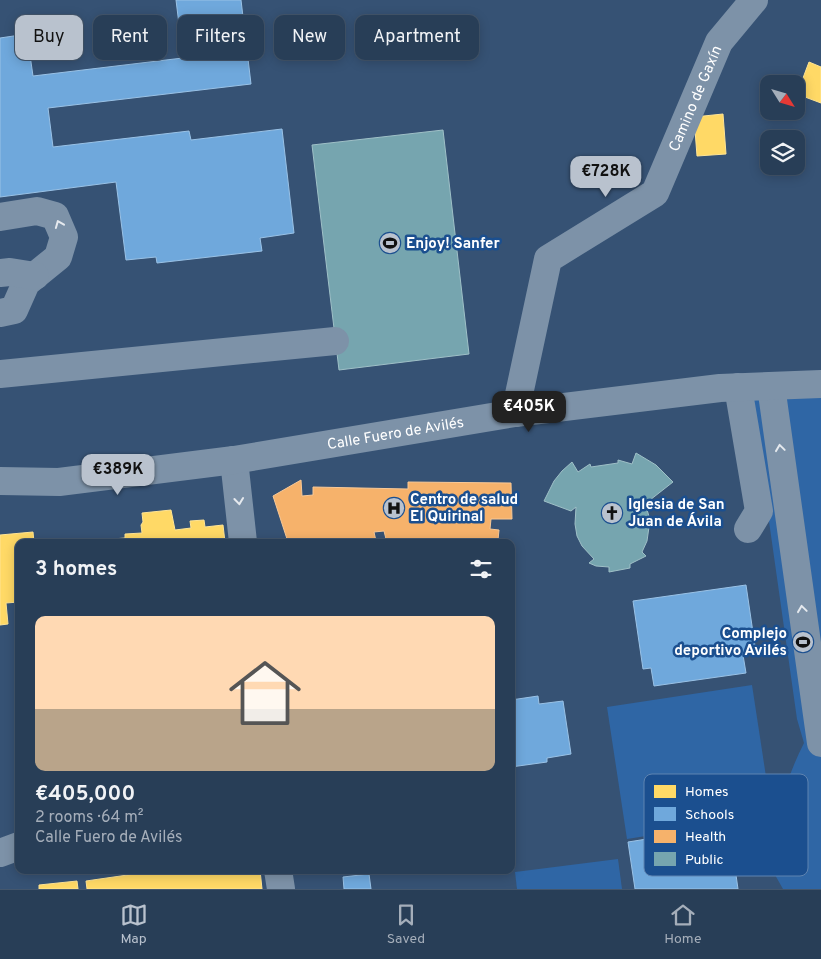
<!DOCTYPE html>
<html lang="en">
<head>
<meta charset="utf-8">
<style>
  body { margin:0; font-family:Overpass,sans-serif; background:#30455d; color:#f1f3f6; height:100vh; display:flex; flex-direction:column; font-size:19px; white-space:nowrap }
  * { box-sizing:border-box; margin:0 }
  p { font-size:16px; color:#a5aeba }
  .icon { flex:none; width:28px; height:28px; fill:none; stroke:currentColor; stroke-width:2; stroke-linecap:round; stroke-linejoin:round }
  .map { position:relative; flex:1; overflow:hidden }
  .drawer { position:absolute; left:15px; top:539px; width:500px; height:335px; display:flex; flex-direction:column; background:#283e57; border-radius:10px; box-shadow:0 2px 12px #0003,0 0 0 1px #44576d }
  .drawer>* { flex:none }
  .hud { position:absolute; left:15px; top:15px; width:500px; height:45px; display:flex; gap:10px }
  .needle { width:32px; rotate:127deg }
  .buttons { position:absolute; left:760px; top:75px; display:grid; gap:10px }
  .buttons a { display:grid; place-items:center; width:45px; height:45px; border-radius:10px; background:#283e57; box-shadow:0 2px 12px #0003,0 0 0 1px #44576d; font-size:25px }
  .price { position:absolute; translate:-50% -42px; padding:0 11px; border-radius:10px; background:#b9c2ce; color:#111; font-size:16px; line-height:32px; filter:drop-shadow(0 1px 2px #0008) }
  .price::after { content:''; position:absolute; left:50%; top:30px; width:15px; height:11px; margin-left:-8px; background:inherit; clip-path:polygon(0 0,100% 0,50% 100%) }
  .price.active { background:#222; color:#fff }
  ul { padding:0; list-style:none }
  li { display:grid; align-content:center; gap:10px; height:265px; padding:0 20px }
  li+li { border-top:1px solid #44576d }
  li span { display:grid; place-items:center; height:155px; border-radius:10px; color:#555 }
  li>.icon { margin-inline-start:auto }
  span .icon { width:90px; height:90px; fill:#fffc; stroke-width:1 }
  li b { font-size:21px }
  h2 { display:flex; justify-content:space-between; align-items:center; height:60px; padding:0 20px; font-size:21px }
  .tag { padding:0 18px; border-radius:10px; background:#283e57; box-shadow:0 2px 12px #0003,0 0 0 1px #44576d; font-size:18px; line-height:45px }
  .tag.active { background:#b9c2ce; color:#111 }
  .menu { display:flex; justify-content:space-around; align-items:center; height:70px; border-top:1px solid #44576d; background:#283e57; font-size:14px; color:#a5aeba }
  .menu a { display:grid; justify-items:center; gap:2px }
  .menu .active { color:#b9c2ce }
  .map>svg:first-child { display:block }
  .green { fill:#2f66a5 }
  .homes { fill:#ffd966; stroke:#ffe494 }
  .schools { fill:#6fa8dc; stroke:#9ac2e6 }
  .health { fill:#f6b26b; stroke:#f9c997 }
  .public { fill:#76a5af; stroke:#9fc0c7 }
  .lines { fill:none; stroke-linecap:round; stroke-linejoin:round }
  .minor { stroke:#7d92a8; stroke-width:28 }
  .oneway { stroke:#e5e9ee }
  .labels { text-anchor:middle; stroke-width:5; stroke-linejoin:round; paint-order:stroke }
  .street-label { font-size:15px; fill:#fff; stroke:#1b4f8f }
  .poi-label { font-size:15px; font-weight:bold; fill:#fff; stroke:#1b4f8f; text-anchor:start }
  .key { fill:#1b4f8f; stroke:#5f84b1; stroke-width:1 }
  .key-label { font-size:14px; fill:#fff }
</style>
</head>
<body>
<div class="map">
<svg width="821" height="889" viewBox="0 0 821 889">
  <rect width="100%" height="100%" fill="#365274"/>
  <!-- green -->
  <g class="green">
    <path d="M821,384V889H783L766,859C776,819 785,780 804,743L797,719L764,486L738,387Z"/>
    <path d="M752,685L772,816L627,839L607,707Z"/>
    <path d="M618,859L622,889H517L515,872Z"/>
  </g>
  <!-- homes -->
  <g class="homes">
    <path d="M809,62L821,67V103L797,94Z"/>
    <path d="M723,114L726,154L697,156L694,117Z"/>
    <path d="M171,510L175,530L191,528L190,521L204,520L205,527L223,525L225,542H76L125,538V534L142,533L141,525L143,522L142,513Z"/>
    <path d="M33,532L34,542H19V602L6,603L8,624L0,625V535Z"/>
    <path d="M162,870H260L262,889H87L86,881Z"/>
    <path d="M77,881L78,889H39V885Z"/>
  </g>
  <!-- schools -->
  <g class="schools">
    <path d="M176,0H241L251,84L48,108L53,147L189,131L191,140L282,129L294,233L260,238L262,251L157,263L156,257L126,260L116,182L0,197V38L27,34L33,76L191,57L190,49H182Z"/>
    <path d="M746,585L756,653L743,655L746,673L654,686L651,668L643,669L633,601Z"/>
    <path d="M538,696L539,704L563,701L571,754L547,758V762L511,767V700Z"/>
    <path d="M729,826L738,889H635L628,842Z"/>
    <path d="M369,874L371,889H344L343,877Z"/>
  </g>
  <!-- health -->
  <path class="health" d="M301,480L302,496L313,495V487L408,489V482L511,483L512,519H491L490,529L499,530L498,540H494L493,542H436L434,539H386L384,531L374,532L376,541L363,542H288L273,496Z"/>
  <!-- public -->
  <g class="public">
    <path d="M443,130L469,354L339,370L312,145Z"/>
    <path d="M636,453L656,465L673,482L650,500L644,499L650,520L647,541L642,552L646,556L630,564V568L609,572V567L596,566L589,563L594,559L582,546L577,536L575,524L576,507L571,511L544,501L554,481L562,471L572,462L578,472L590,464L591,467L618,463V460L632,464Z"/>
  </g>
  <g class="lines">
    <!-- minor -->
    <g class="minor">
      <path d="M0,217L37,211L55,216L64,237L58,257L26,283L14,310L0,313"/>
      <path d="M0,273L10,272L35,276"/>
      <path d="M0,374L335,341"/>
      <path d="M771,386L821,743"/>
      <path d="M738,387L759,511L748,529"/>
      <path id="s1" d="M515,413L548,259L655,193L719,42L754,0"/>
      <path d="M234,460L243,542"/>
      <path id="s2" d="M0,481L59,482L234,460L515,413L720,388L821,384"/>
      <path d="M0,853L19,846"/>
      <path d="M278,870L281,889"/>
    </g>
  </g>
  <!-- one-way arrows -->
  <defs><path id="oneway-chevron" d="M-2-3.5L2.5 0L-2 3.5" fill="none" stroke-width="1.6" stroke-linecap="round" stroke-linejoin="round" transform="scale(1.25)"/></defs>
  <g class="oneway">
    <use href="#oneway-chevron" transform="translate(59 224) rotate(-112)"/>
    <use href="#oneway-chevron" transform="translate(780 448) rotate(-98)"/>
    <use href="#oneway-chevron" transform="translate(239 501) rotate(84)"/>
    <use href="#oneway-chevron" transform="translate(802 609) rotate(-98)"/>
  </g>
  <!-- icons -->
  <defs>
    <g id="stadium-disc" transform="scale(1.125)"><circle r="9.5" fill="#b9c2ce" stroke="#1b4f8f"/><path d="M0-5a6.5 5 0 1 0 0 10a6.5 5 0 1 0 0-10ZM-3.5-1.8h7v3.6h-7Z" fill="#111"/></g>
    <g id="hospital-disc" transform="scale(1.125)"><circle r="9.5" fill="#b9c2ce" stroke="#1b4f8f"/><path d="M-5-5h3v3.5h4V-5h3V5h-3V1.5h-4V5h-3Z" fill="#111"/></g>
    <g id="church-disc" transform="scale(1.125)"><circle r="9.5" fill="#b9c2ce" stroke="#1b4f8f"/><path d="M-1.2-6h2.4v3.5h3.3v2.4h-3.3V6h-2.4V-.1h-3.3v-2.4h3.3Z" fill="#111"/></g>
  </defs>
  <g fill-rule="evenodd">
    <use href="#stadium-disc" x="390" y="243"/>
    <use href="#hospital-disc" x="394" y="508"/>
    <use href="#church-disc" x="612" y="513"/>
    <use href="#stadium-disc" x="803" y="642"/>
  </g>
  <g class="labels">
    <!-- street labels -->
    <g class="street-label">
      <text dy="5" stroke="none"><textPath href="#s1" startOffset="386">Camino de Gaxín</textPath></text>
      <text dy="5" stroke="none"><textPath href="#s2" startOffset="399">Calle Fuero de Avilés</textPath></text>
    </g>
    <!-- poi labels -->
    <g class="poi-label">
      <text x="406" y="248">Enjoy! Sanfer</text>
      <text x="410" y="504">Centro de salud<tspan x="410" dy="17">El Quirinal</tspan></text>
      <text x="628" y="509">Iglesia de San<tspan x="628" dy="17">Juan de Ávila</tspan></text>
      <text x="787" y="638" text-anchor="end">Complejo<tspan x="787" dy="17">deportivo Avilés</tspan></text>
    </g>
  </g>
  <!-- legend -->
  <rect x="644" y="774" width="164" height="102" rx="8" class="key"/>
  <rect x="654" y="785" width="22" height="13" fill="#ffd966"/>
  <rect x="654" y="807" width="22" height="14" fill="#6fa8dc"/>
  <rect x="654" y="830" width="22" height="13" fill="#f6b26b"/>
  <rect x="654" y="852" width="22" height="14" fill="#76a5af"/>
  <g class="key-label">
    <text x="685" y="796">Homes</text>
    <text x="685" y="819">Schools</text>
    <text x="685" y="841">Health</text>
    <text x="685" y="864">Public</text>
  </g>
</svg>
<div class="buttons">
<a><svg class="needle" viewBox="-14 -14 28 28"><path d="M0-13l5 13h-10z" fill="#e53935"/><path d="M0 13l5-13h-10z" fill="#a5aeba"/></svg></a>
<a><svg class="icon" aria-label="layers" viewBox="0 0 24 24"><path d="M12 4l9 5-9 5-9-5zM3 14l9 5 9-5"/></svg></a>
</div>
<b class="price" style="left:606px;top:198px">€728K</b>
<b class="price active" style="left:529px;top:433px">€405K</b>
<b class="price" style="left:118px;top:496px">€389K</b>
<div class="hud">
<a class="tag active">Buy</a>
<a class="tag">Rent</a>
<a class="tag">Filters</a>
<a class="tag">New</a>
<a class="tag">Apartment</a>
</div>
<section class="drawer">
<h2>3 homes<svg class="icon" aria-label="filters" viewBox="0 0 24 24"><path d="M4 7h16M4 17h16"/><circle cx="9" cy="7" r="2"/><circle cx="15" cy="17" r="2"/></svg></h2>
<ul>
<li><span style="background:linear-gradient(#ffd9b3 60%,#b9a48a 0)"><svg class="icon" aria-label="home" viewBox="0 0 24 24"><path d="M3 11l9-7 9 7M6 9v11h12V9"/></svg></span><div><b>€405,000</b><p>2 rooms · 64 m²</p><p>Calle Fuero de Avilés</p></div></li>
</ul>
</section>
</div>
<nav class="menu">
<a class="active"><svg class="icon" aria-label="map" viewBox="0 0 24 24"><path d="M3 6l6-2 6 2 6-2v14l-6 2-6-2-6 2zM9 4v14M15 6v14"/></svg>Map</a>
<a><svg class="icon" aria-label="saved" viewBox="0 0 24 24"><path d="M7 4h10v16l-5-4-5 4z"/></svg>Saved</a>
<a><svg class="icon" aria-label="home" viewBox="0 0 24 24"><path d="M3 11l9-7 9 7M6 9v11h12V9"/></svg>Home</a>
</nav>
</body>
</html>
